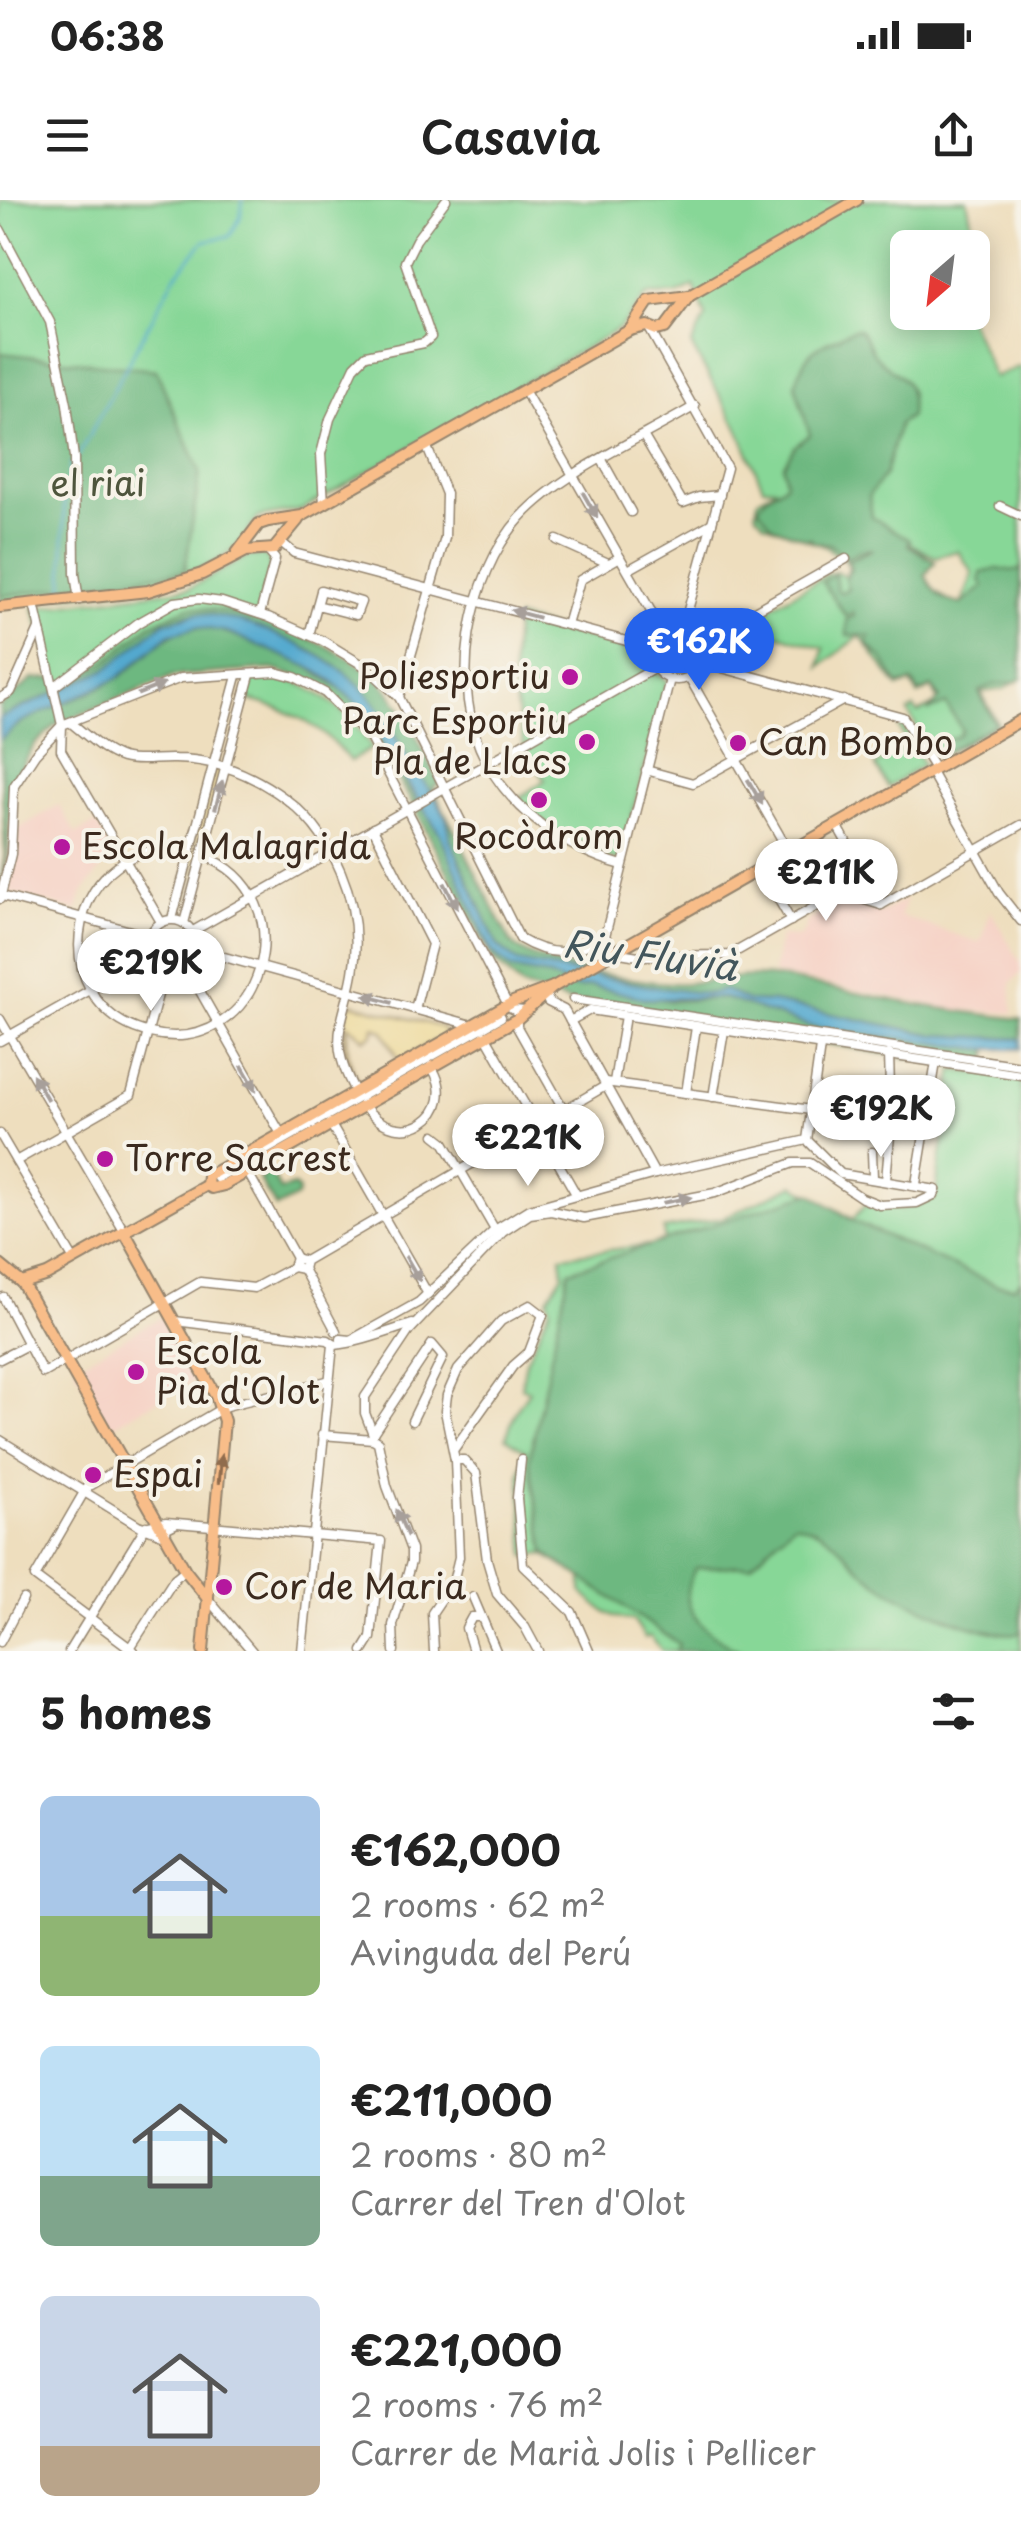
<!DOCTYPE html>
<html lang="en">
<head>
<meta charset="utf-8">
<style>
  body { margin:0; font-family:"Playpen Sans",sans-serif; background:#f6f6f6; color:#222; height:100vh; display:flex; flex-direction:column; font-size:38px; white-space:nowrap }
  * { box-sizing:border-box; margin:0 }
  p { font-size:32px; color:#767676 }
  .icon { flex:none; width:55px; height:55px; fill:none; stroke:currentColor; stroke-width:2; stroke-linecap:round; stroke-linejoin:round }
  .map { position:relative; height:1451px; overflow:hidden }
  .drawer { display:flex; flex-direction:column; background:#fff; flex:1 }
  .drawer>* { flex:none }
  .needle { width:65px; rotate:208deg }
  .tools { position:absolute; left:890px; top:30px; display:grid; gap:20px }
  .tools a { display:grid; place-items:center; width:100px; height:100px; border-radius:15px; background:#fff; box-shadow:0 5px 25px #0003; font-size:50px }
  .price { position:absolute; translate:-50% -85px; padding:0 22px; border-radius:35px; background:#fff; color:#222; font-size:32px; line-height:65px; filter:drop-shadow(0 2px 5px #0008) }
  .price::after { content:''; position:absolute; left:50%; top:60px; width:30px; height:22px; margin-left:-15px; background:inherit; clip-path:polygon(0 0,100% 0,50% 100%) }
  .price.active { background:#2563eb; color:#fff }
  ul { padding:0; list-style:none }
  li { display:flex; align-items:center; gap:30px; height:250px; padding:0 40px }
  li span { display:grid; place-items:center; flex:none; width:280px; height:200px; border-radius:15px; color:#555 }
  li>.icon { margin-inline-start:auto }
  span .icon { width:120px; height:120px; fill:#fffc; stroke-width:1 }
  li b { font-size:42px }
  h2 { display:flex; justify-content:space-between; align-items:center; height:120px; padding:0 40px; font-size:42px }
  .status { display:flex; justify-content:space-between; align-items:center; height:70px; padding:0 50px; background:#fff; direction:ltr }
  .status svg { height:28px; fill:currentColor }
  header { display:flex; justify-content:space-between; align-items:center; height:130px; padding:0 40px; background:#fff; font-size:45px; font-weight:600 }
  .map>svg:first-child { display:block }
  .built { fill:#f6d1c5 }
  .green { fill:#87d797; stroke:#61805a; stroke-width:2.5; fill-rule:evenodd }
  .forest { fill:#6db880; stroke:#54714f; stroke-width:2.5 }
  .sand { fill:#eeda9e; stroke:#94825e; stroke-width:2.5 }
  .water { fill:#52a9cf; stroke:#466a76; stroke-width:2.5 }
  .lines { fill:none; stroke-linecap:round; stroke-linejoin:round }
  .stream { stroke:#52a9cf; stroke-width:2.5 }
  .minor-casing { stroke:#94846e; stroke-width:11 }
  .major-casing { stroke:#94846e; stroke-width:14 }
  .minor { stroke:#fff; stroke-width:8 }
  .major { stroke:#f8bd89; stroke-width:10 }
  .oneway { fill:#a79f9a }
  .oneway2 { fill:#906c4e }
  .poi-dot { fill:#b5179e; stroke:#f7f3e8; stroke-width:4 }
  .labels { text-anchor:middle; stroke-width:8; stroke-linejoin:round; paint-order:stroke }
  .park-label { font-size:35px; fill:#4e553c; stroke:#f7f3e8 }
  .poi-label { font-size:35px; fill:#3b2a1e; stroke:#f7f3e8; text-anchor:start }
  .water-label { font-size:38px; font-style:italic; fill:#43565c; stroke:#f7f3e8 }
</style>
</head>
<body>
<div class="status"><b>06:38</b><svg viewBox="0 0 49 12"><path d="M0 12V9h3v3zM5 12V6h3v6zM10 12V3h3v9zM15 12V0h3v12zM26 1h20v11H26zM47 4h2v5h-2z"/></svg></div>
<header><svg class="icon" aria-label="menu" viewBox="0 0 24 24"><path d="M4 6h16M4 12h16M4 18h16"/></svg>Casavia<svg class="icon" aria-label="share" viewBox="0 0 24 24"><path d="M12 15V3M7 8l5-5 5 5M5 13v7h14v-7"/></svg></header>
<div class="map">
<svg width="1021" height="1451" viewBox="0 0 1021 1451">
  <rect width="100%" height="100%" fill="#f7f3e8"/>
  <filter id="ink" filterUnits="userSpaceOnUse"><feTurbulence type="fractalNoise" baseFrequency=".01" numOctaves="2"/><feDisplacementMap in="SourceGraphic" scale="20" xChannelSelector="R" yChannelSelector="G"/><feConvolveMatrix kernelMatrix="1 2 1 2 8 2 1 2 1" color-interpolation-filters="sRGB"/></filter>
  <filter id="wash" filterUnits="userSpaceOnUse"><feTurbulence type="fractalNoise" baseFrequency=".0048" numOctaves="4" result="noise"/><feDisplacementMap in="SourceGraphic" scale="40" xChannelSelector="R" yChannelSelector="G"/><feGaussianBlur stdDeviation="2.25" result="paint"/><feColorMatrix in="noise" values="0 0 0 0 0 0 0 0 0 0 0 0 0 0 0 0 0 1.4 0 .05"/><feComposite in="paint" operator="in"/></filter>
  <g filter="url(#wash)">
    <rect width="100%" height="100%" fill="#eedebe"/>
    <!-- built -->
    <g class="built">
      <path d="M59,605L76,634L96,623L117,659L103,666L82,694L77,711L11,693L8,688L16,630Z"/>
      <path d="M843,699L881,713L906,699L900,716L978,742L983,737L990,710L1021,763V773L1011,783L1013,813L955,809L773,774L780,736L798,737L804,731L806,722Z"/>
      <path d="M163,1116L198,1178L110,1227L74,1167Z"/>
    </g>
    <!-- green -->
    <g class="green">
      <path d="M0,0H967L979,61L973,68L972,48H908V112L966,113L994,177L1021,166V479L1003,489L981,492L998,524L941,556L931,553L908,512L914,508L918,513L939,502L932,488L918,495L911,483L898,487L860,436L820,467L824,448L763,430L757,446L731,439L760,424L747,425L748,420L828,374L836,372L846,376L849,366L842,354L838,356L827,347L764,323L756,313L758,299L777,288L763,287L737,226L691,145L706,117L694,86L677,94L647,95L620,128L301,310L259,317C251,326 244,340 235,348C185,393 66,394 0,402ZM909,343L935,357L958,351L973,373L962,404L946,402V399L933,390L925,375L935,362Z"/>
      <path d="M264,355L269,360L270,368L256,420L227,411L150,425L106,462L58,489L34,408L190,388L248,356Z"/>
      <path d="M517,418L645,453L651,467L667,481L620,662L569,644L516,600L545,580C539,570 526,557 524,546C514,503 508,463 517,418Z"/>
      <path d="M277,476C316,486 351,513 372,548L350,561C321,524 290,510 246,499L253,478Z"/>
      <path d="M898,524H904L923,565L888,587L875,565L908,547Z"/>
      <path d="M953,870L982,874L984,871L1021,878V1451H662L650,1436L645,1438L633,1420C615,1421 595,1406 582,1392V1378L544,1354L526,1356L520,1274L526,1251L506,1238L516,1210L529,1191L521,1187L526,1161L550,1108L548,1098L563,1074L561,1056L665,1043L663,1029L723,1018L794,985L853,1019L865,1005L902,1009L935,997Z"/>
    </g>
    <!-- forest -->
    <g class="forest">
      <path d="M858,129C868,136 868,147 876,156C898,181 914,171 910,216L899,224L885,275L869,295L872,317L910,340L908,345L935,362L925,375C937,397 940,400 962,404L984,386L980,381L981,373L997,369L1018,371L1021,367V479C1007,487 991,481 979,492L995,524L946,552L942,550L944,541L958,536L962,530L946,504L928,511L940,498L932,487L919,493L913,482L898,485L884,460L866,443L870,436L847,435V419L854,416L853,412L846,416L822,382L835,374L837,390L841,392L848,389L845,379L851,369L848,360L873,349L859,351L847,357L829,344L812,342L811,338L806,339L772,326L758,307L765,298L786,283L783,266L795,246L810,235L795,185C804,157 809,149 836,138C845,134 848,130 858,129Z"/>
      <path d="M0,153L156,170L200,272L185,371L0,396Z"/>
      <path d="M189,407L227,411L255,420L257,416C297,434 365,457 391,494C411,520 424,554 440,583L433,588L511,743C531,766 655,786 688,783C715,781 743,774 771,777C801,780 832,789 862,794C914,805 968,813 1021,819V839L935,835L773,802L747,801L725,790L708,794L660,788L517,762L497,745L450,639C450,613 431,593 417,573C400,547 388,519 368,495C343,464 232,407 192,414C155,420 139,447 110,466C76,489 35,497 0,519V506L33,479L55,478L59,488L106,462L150,425Z"/>
      <path d="M189,428H212L238,436L305,465L349,494L365,514L409,589L440,634L491,751L511,769L549,776L576,788L592,786L672,801L725,798L809,826L989,849L984,871L587,802L577,804L522,787L492,759L414,606L370,534L356,516L318,484L273,469L173,476L57,524L35,544L10,587L8,655L0,690L5,653L0,540C33,505 86,501 125,473C147,456 160,436 189,428Z"/>
      <path d="M271,972L280,990L294,986L299,990L297,997L276,1008L259,979Z"/>
      <path d="M811,993L853,1021L996,1085L1015,1087L1021,1080V1433C984,1439 906,1403 875,1381C841,1357 841,1334 794,1323L751,1365L696,1368C670,1408 708,1435 740,1451H676L679,1444L545,1353L529,1260L569,1071Z"/>
    </g>
    <!-- sand -->
    <g class="sand">
      <path d="M215,566L223,568L183,717L175,715Z"/>
      <path d="M350,803L442,827L446,835L395,863L399,860L383,831L374,827L373,834L365,839L348,825C345,849 348,861 359,882L371,878L358,885C340,860 340,830 350,803Z"/>
    </g>
    <!-- water -->
    <path class="water" d="M199,413C250,418 332,454 366,492C387,516 398,545 416,571C430,592 450,612 450,639L497,745L517,762L660,788L708,794L725,790L747,801L773,802L935,835L1021,839V849H980L851,832L809,826L725,798L648,799L592,786L576,788L549,776L511,769L491,751L440,634L358,505L331,480L305,465L227,432L197,427L169,435L117,479L21,522L0,540V519L4,516L107,469L164,422Z"/>
    <g class="lines">
      <!-- stream -->
      <g class="stream">
        <path d="M77,258L175,76L204,41L230,36L240,18L243,0"/>
        <path d="M64,391V302L71,263"/>
      </g>
    </g>
  </g>
  <g filter="url(#ink)">
    <g class="lines">
      <!-- minor casing -->
      <g class="minor-casing">
        <g id="minor">
          <path d="M0,29L50,122L67,204L74,258L75,374L79,400"/>
          <path d="M649,128L727,268L682,432"/>
          <path d="M524,190L664,434"/>
          <path d="M644,237L683,303L699,297L720,295"/>
          <path d="M602,260L631,312"/>
          <path d="M324,304L321,254L330,219L355,166L366,155L424,143L431,137L405,62L416,40L446,0"/>
          <path d="M1000,306L1021,316"/>
          <path d="M557,340L608,363"/>
          <path d="M281,342L294,353L653,448"/>
          <path d="M628,370L712,323"/>
          <path d="M34,404L62,525L61,550L161,722"/>
          <path d="M260,414L275,359L267,350"/>
          <path d="M567,425L580,380L620,357"/>
          <circle cx="677" cy="455" r="25"/>
          <path d="M309,435L321,391V390L361,402L356,415L317,405"/>
          <path d="M698,443L846,359"/>
          <path d="M700,462L903,517L935,569"/>
          <path d="M689,477L789,652"/>
          <path d="M670,479L605,736L614,752L638,756L730,755L866,678"/>
          <path d="M54,487L138,423L175,402L199,399L222,402L268,417L323,441L366,467L399,497L520,739C554,759 573,754 605,736"/>
          <path d="M399,497L445,338L446,294L427,247"/>
          <path d="M0,498L11,492L39,429"/>
          <path d="M71,523C87,535 103,552 122,558C140,563 157,558 175,559C212,559 246,572 276,592C334,630 365,706 353,773C344,824 326,839 355,891"/>
          <path d="M62,525L181,478L276,472L295,477L325,493L370,538L508,805L514,810L525,811"/>
          <path d="M646,570L693,583L844,500"/>
          <path d="M931,572L999,693L1021,721"/>
          <path d="M837,625L881,705"/>
          <path d="M373,628L432,744L415,809"/>
          <path d="M190,651C70,629 34,805 150,833C262,860 312,696 202,655"/>
          <path d="M622,665C566,649 514,613 486,561C448,490 468,375 521,317C562,272 642,238 695,206"/>
          <path d="M761,669L791,721"/>
          <path d="M842,693L881,705"/>
          <path d="M2,696L149,736"/>
          <path d="M0,699L11,654L14,586L35,554L62,525"/>
          <path d="M881,705L1021,625"/>
          <path d="M172,719L237,476"/>
          <circle cx="172" cy="743" r="23"/>
          <path d="M184,723L250,475"/>
          <path d="M193,731L655,468"/>
          <path d="M195,749L472,825"/>
          <path d="M184,763L281,934"/>
          <path d="M547,794L548,802L564,810L655,974"/>
          <path d="M573,799L1021,866"/>
          <path d="M0,819L124,1031"/>
          <path d="M517,819V827L564,910"/>
          <path d="M570,821L590,810L1021,875"/>
          <path d="M485,835L576,994"/>
          <path d="M0,841L152,755"/>
          <path d="M605,882L811,910L924,930"/>
          <path d="M614,882L625,816"/>
          <path d="M686,893L696,827"/>
          <path d="M713,897L724,831"/>
          <path d="M363,904C399,957 463,914 431,866"/>
          <path d="M330,923L428,1094"/>
          <path d="M0,934L74,1060"/>
          <path d="M435,935L444,942L495,1030"/>
          <path d="M807,940L841,974L936,990"/>
          <path d="M807,940L820,847"/>
          <path d="M872,952L873,978"/>
          <path d="M16,961L131,895L166,765"/>
          <path d="M247,971L296,1058"/>
          <path d="M217,978L501,817L498,813"/>
          <path d="M886,980L891,924L889,854"/>
          <path d="M916,984L936,862"/>
          <path d="M305,1061L296,1058L293,1067L303,1069L305,1061L607,885"/>
          <path d="M303,1069L336,1131"/>
          <path d="M3,1097L43,1173L200,1082L254,1088L293,1067"/>
          <path d="M175,1121L328,1140L335,1145C362,1142 386,1132 412,1124"/>
          <path d="M341,1139L351,1140L419,1102L495,1030L529,1009L655,974L807,940"/>
          <path d="M0,1159L27,1145"/>
          <path d="M373,1233L432,1144L443,1157L412,1221"/>
          <path d="M373,1234L365,1213V1197L409,1131L503,1032L530,1014L551,1011L584,1018L715,993L793,963H810L862,998L880,1005L917,1003L934,995L936,990"/>
          <path d="M322,1235L373,1239L378,1242L387,1286L411,1350V1362L393,1425L394,1451"/>
          <path d="M0,1240L138,1325L165,1335L167,1328L177,1323"/>
          <path d="M455,1260H464L476,1273L487,1360L497,1394L525,1427L538,1451"/>
          <path d="M521,1260L517,1298L523,1365L572,1412L589,1451"/>
          <path d="M145,1327L166,1322L381,1341L371,1438L363,1451"/>
          <path d="M473,1397L496,1451"/>
          <path d="M208,1399L252,1451"/>
          <path d="M0,1442L23,1399"/>
          <path d="M69,1451L146,1326"/>
          <path d="M128,1451L175,1378L185,1370"/>
          <path d="M134,1451L35,1377L87,1287L226,1206L327,1181"/>
          <path d="M302,1451L333,1145"/>
          <path d="M434,1451L432,1413L453,1382L459,1357L455,1260L445,1211L447,1195L458,1170L501,1121L530,1105L543,1115L529,1152L513,1166L454,1249"/>
          <path d="M473,1451L466,1428L472,1417H481"/>
        </g>
      </g>
      <!-- major casing -->
      <g class="major-casing">
        <g id="major">
          <path d="M630,130L649,101L689,96L857,0"/>
          <path d="M268,321L302,316L630,130L647,126L657,130L665,128L689,96"/>
          <path d="M237,353L259,324L268,321"/>
          <path d="M0,407L148,391L202,374L246,351L274,349L298,320"/>
          <path d="M207,985L208,976L513,802L553,787L1021,520"/>
          <path d="M124,1031L216,1196L224,1221L203,1451"/>
          <path d="M0,1065L22,1083L185,1370L208,1399"/>
          <path d="M22,1083L47,1075L207,985L212,988L224,985L517,819L553,787"/>
        </g>
      </g>
      <!-- minor -->
      <use href="#minor" class="minor"/>
      <!-- major -->
      <use href="#major" class="major"/>
    </g>
    <!-- one-way arrows -->
    <defs><path id="oneway-solid" d="M-6-.8H1V-3.2L6.5 0L1 3.2V.8H-6Z" transform="scale(2.5)"/></defs>
    <g class="oneway">
      <use href="#oneway-solid" transform="translate(590 305) rotate(60)"/>
      <use href="#oneway-solid" transform="translate(525 414) rotate(-165)"/>
      <use href="#oneway-solid" transform="translate(151 489) rotate(-22)"/>
      <use href="#oneway-solid" transform="translate(755 592) rotate(60)"/>
      <use href="#oneway-solid" transform="translate(219 595) rotate(-75)"/>
      <use href="#oneway-solid" transform="translate(451 696) rotate(63)"/>
      <use href="#oneway-solid" transform="translate(378 799) rotate(-165)"/>
      <use href="#oneway-solid" transform="translate(249 878) rotate(60)"/>
      <use href="#oneway-solid" transform="translate(40 887) rotate(-120)"/>
      <use href="#oneway-solid" transform="translate(677 1000) rotate(-11)"/>
      <use href="#oneway-solid" transform="translate(413 1069) rotate(60)"/>
      <use href="#oneway-solid" transform="translate(402 1323) rotate(-113)"/>
    </g>
    <use class="oneway2" href="#oneway-solid" transform="translate(220 1269) rotate(-85)"/>
  </g>
  <!-- markers -->
  <g class="poi-dot">
    <circle cx="570" cy="477" r="10"/>
    <circle cx="587" cy="542" r="10"/>
    <circle cx="738" cy="543" r="10"/>
    <circle cx="539" cy="600" r="10"/>
    <circle cx="62" cy="647" r="10"/>
    <circle cx="105" cy="959" r="10"/>
    <circle cx="136" cy="1172" r="10"/>
    <circle cx="93" cy="1275" r="10"/>
    <circle cx="224" cy="1387" r="10"/>
  </g>
  <g class="labels">
    <!-- park labels -->
    <g class="park-label">
      <text x="98" y="296">el riai</text>
    </g>
    <!-- poi labels -->
    <g class="poi-label">
      <text x="550" y="489" text-anchor="end">Poliesportiu</text>
      <text x="567" y="534" text-anchor="end">Parc Esportiu<tspan x="567" dy="40">Pla de Llacs</tspan></text>
      <text x="758" y="555">Can Bombo</text>
      <text x="539" y="649" text-anchor="middle">Rocòdrom</text>
      <text x="82" y="659">Escola Malagrida</text>
      <text x="125" y="971">Torre Sacrest</text>
      <text x="156" y="1164">Escola<tspan x="156" dy="40">Pia d'Olot</tspan></text>
      <text x="113" y="1287">Espai</text>
      <text x="244" y="1399">Cor de Maria</text>
    </g>
    <!-- water labels -->
    <g class="water-label">
      <text transform="translate(650 756) rotate(8)" y="13">Riu Fluvià</text>
    </g>
  </g>
</svg>
<div class="tools">
<a><svg class="needle" viewBox="-14 -14 28 28"><path d="M0-13l5 13h-10z" fill="#e53935"/><path d="M0 13l5-13h-10z" fill="#767676"/></svg></a>
</div>
<b class="price active" style="left:699px;top:493px">€162K</b>
<b class="price" style="left:826px;top:724px">€211K</b>
<b class="price" style="left:151px;top:814px">€219K</b>
<b class="price" style="left:881px;top:960px">€192K</b>
<b class="price" style="left:528px;top:989px">€221K</b>
</div>
<section class="drawer">
<h2>5 homes<svg class="icon" aria-label="filters" viewBox="0 0 24 24"><path d="M4 7h16M4 17h16"/><circle cx="9" cy="7" r="2"/><circle cx="15" cy="17" r="2"/></svg></h2>
<ul>
<li><span style="background:linear-gradient(#a9c7e8 60%,#8fb573 0)"><svg class="icon" aria-label="home" viewBox="0 0 24 24"><path d="M3 11l9-7 9 7M6 9v11h12V9"/></svg></span><div><b>€162,000</b><p>2 rooms · 62 m²</p><p>Avinguda del Perú</p></div></li>
<li><span style="background:linear-gradient(#bfe0f5 65%,#7fa58c 0)"><svg class="icon" aria-label="home" viewBox="0 0 24 24"><path d="M3 11l9-7 9 7M6 9v11h12V9"/></svg></span><div><b>€211,000</b><p>2 rooms · 80 m²</p><p>Carrer del Tren d'Olot</p></div></li>
<li><span style="background:linear-gradient(#c9d6e8 75%,#b9a48a 0)"><svg class="icon" aria-label="home" viewBox="0 0 24 24"><path d="M3 11l9-7 9 7M6 9v11h12V9"/></svg></span><div><b>€221,000</b><p>2 rooms · 76 m²</p><p>Carrer de Marià Jolis i Pellicer</p></div></li>
</ul>
</section>
</body>
</html>
